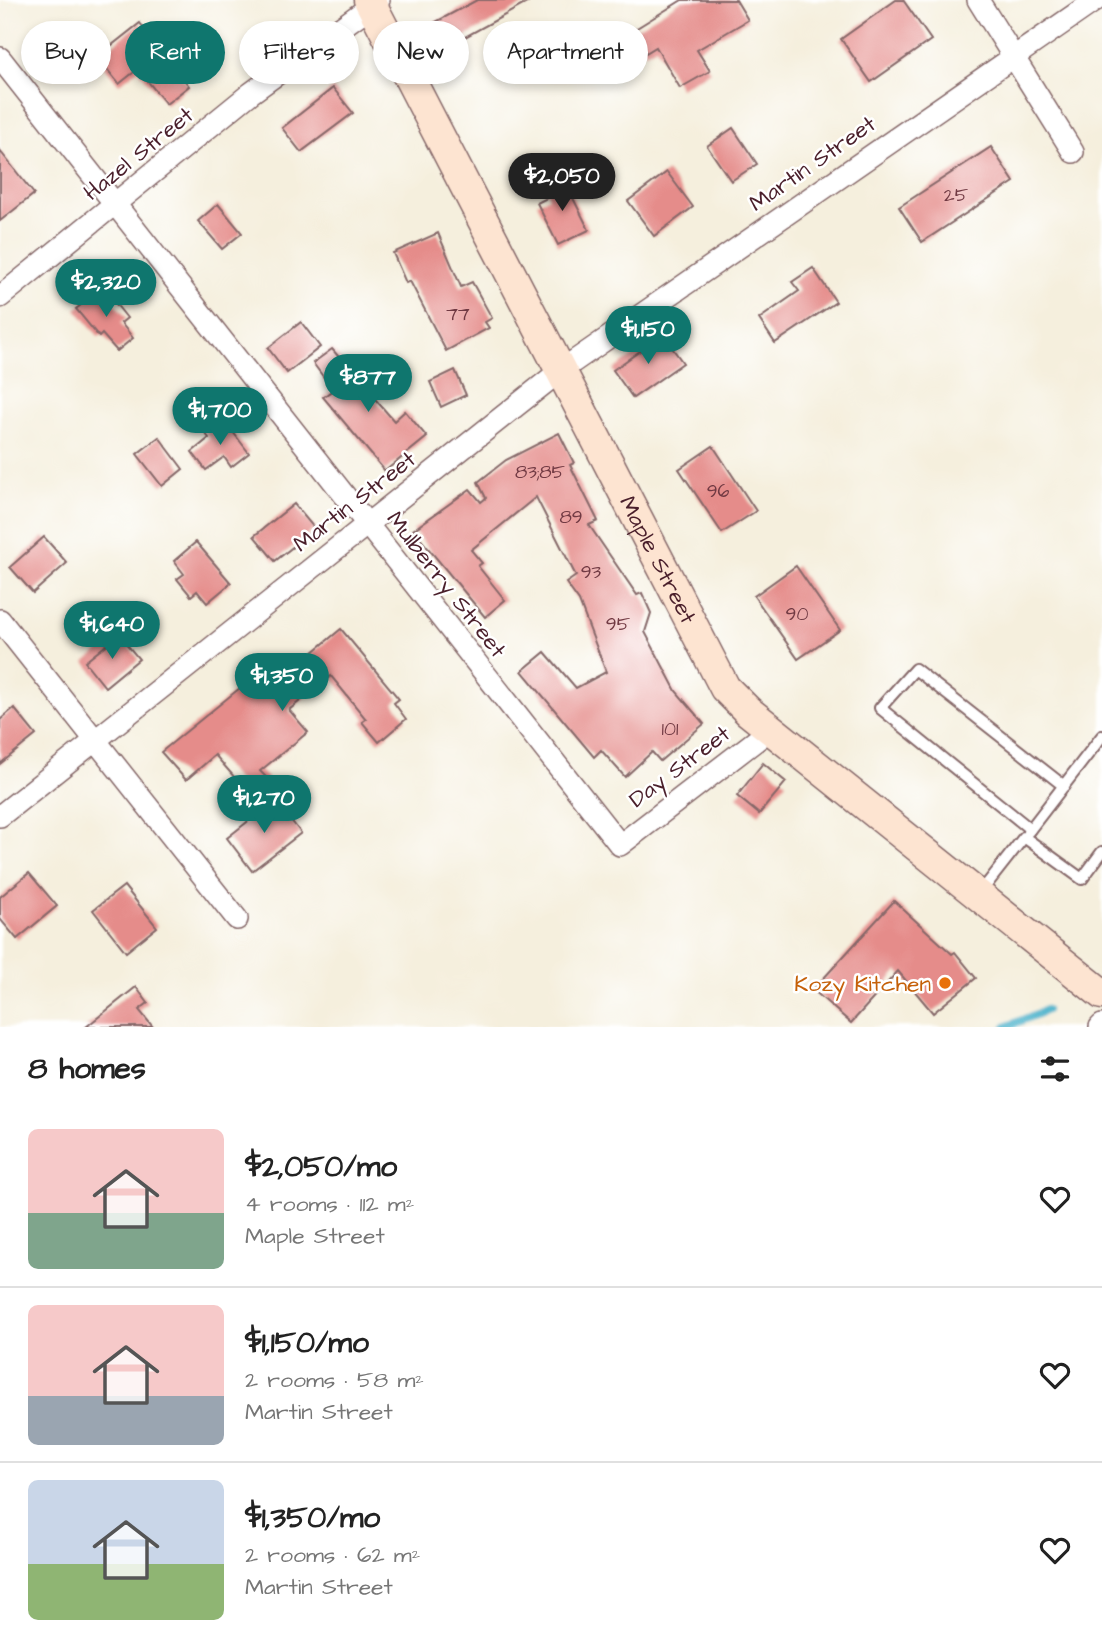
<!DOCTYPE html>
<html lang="en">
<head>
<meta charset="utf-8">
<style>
  body { margin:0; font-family:"Architects Daughter",sans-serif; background:#f2f2f2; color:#222; height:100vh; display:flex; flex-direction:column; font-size:26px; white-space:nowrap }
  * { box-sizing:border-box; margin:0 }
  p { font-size:23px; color:#767676 }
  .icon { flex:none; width:38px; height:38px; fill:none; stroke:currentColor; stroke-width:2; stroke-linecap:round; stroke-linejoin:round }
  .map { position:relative; height:1027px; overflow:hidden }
  .panel { display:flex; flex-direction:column; background:#fff; flex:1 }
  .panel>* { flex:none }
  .guide { position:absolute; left:21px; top:21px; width:700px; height:63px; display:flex; gap:14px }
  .price { position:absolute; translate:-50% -60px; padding:0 16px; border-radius:24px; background:#0f766e; color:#fff; font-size:23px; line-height:46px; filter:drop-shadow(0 2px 4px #0008) }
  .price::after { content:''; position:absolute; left:50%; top:42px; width:21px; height:16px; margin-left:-10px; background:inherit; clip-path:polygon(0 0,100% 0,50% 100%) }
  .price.active { background:#222; color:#fff }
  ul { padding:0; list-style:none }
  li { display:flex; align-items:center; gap:21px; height:175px; padding:0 28px }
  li+li { border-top:2px solid #e0e0e0 }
  li span { display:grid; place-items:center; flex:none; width:196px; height:140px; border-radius:10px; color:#555 }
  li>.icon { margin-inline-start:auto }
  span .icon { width:84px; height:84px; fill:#fffc; stroke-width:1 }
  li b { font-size:30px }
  h2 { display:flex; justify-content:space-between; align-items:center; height:84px; padding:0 28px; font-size:30px }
  .chip { padding:0 24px; border-radius:32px; background:#fff; box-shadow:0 4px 10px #0003; font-size:24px; line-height:63px }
  .chip.active { background:#0f766e; color:#fff }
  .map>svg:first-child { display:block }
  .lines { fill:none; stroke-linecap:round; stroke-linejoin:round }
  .stream { stroke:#4cb2cb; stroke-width:8 }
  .building { fill:#e58c8a }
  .lane-casing { stroke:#866869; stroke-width:14 }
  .street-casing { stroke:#866869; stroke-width:24 }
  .secondary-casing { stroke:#866869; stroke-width:33 }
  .lane { stroke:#fff; stroke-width:10 }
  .street { stroke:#fff; stroke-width:21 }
  .secondary { stroke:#fde4d1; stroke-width:30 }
  .food-dot { fill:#e8710a; stroke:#fff; stroke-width:2.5 }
  .labels { text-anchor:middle; stroke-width:5; stroke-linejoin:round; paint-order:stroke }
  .number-label { font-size:19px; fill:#713a43 }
  .street-label { font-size:23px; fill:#4a1f2b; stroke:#fff }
  .food-label { font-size:23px; fill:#c56008; stroke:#fff; text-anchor:end }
</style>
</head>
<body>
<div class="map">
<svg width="1102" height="1027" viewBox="0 0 1102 1027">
  <rect width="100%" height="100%" fill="#fff"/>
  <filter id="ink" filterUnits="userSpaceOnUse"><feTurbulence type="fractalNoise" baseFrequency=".0143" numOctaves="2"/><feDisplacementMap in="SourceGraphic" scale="14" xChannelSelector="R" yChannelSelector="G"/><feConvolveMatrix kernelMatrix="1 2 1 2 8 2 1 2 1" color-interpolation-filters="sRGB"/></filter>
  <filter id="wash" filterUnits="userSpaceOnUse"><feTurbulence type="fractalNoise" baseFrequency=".00686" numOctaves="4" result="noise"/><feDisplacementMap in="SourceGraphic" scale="28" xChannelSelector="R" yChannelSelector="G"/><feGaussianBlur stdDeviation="1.57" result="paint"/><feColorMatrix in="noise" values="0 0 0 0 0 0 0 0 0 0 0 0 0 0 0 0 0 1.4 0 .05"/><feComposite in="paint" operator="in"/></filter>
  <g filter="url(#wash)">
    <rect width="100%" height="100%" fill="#f5efdd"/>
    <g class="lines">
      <!-- stream -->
      <path class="stream" d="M1006,1027L1046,1010"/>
    </g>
    <g id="blocks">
      <!-- building -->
      <g class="building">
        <path d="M477,0H532L447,47L434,23Z"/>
        <path d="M682,0H736L748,20L697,50L710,71L680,88L656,47L646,53L632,31Z"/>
        <path d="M896,0H903L931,40L871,82L841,39Z"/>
        <path d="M140,23L189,86L166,104L138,69L119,84L97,57Z"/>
        <path d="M333,88L353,113L301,152L282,128Z"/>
        <path d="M733,128L757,164L731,181L707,146Z"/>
        <path d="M991,147L1014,182L922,242L899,207Z"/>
        <path d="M0,151L34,194L0,221Z"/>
        <path d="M667,172L693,207L654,236L628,201Z"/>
        <path d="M563,178L589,230L558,245L537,203L549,197L545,187Z"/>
        <path d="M218,204L242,233L222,249L198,221Z"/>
        <path d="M438,233L461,287L472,282L492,318L485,322L489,328L446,351L410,281L406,283L393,253Z"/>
        <path d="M813,268L836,302L775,343L759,319L799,291L792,282Z"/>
        <path d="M103,288L127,318L121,323L133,338L117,351L102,334L99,337L76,309Z"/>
        <path d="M301,322L320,347L287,373L268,348Z"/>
        <path d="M663,335L683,363L633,398L613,370Z"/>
        <path d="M332,349L394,421L405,411L427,437L385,471L323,397L333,390L313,363Z"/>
        <path d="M455,370L466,395L441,407L430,382Z"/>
        <path d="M223,419L249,453L231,467L224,457L206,470L192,452L209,438L205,433Z"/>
        <path d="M559,433L574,463L570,465L598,521L589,525L637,595L642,593L651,613L645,632L676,691L704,724L660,761L652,752L625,777L601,750L594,757L522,671L545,652L576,688L606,672L579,601L566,583L576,576L536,497L471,550L482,563L478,566L505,600L485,617L413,530L470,489L481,502L486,498L478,482L506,460Z"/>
        <path d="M159,437L183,469L162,486L137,454Z"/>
        <path d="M713,446L756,511L722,533L679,469Z"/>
        <path d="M294,504L315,529L275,561L254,536Z"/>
        <path d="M44,537L67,563L33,593L10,567Z"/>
        <path d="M196,542L231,583L207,603L197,591L191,596L177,579L184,574L174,561Z"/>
        <path d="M796,566L840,630L798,659L754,596Z"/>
        <path d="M341,629L399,699L394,703L406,719L379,742L362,722L366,719L331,676L289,710L308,732L260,771L268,779L250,795L215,755L186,780L161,752L277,658L289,672Z"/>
        <path d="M119,635L139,659L105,687L85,662Z"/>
        <path d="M14,708L36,735L0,764V720Z"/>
        <path d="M763,763L786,782L759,814L737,796Z"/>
        <path d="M275,800L301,833L252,871L227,838Z"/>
        <path d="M29,873L57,906L17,939L0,919V897Z"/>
        <path d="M124,886L157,927L126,952L93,910Z"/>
        <path d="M894,901L952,954L955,952L976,978L933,1013L898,971L851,1023L813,990Z"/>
        <path d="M136,987L148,1003L139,1010L153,1027H86Z"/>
      </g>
    </g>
  </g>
  <g filter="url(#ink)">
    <use href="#blocks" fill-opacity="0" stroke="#866869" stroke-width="2"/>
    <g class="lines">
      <!-- lane casing -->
      <g class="lane-casing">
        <g id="lane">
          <path d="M1030,829L880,708L915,669L1064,786"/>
          <path d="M1028,832L1102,736"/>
          <path d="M980,893L1024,837L1082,879L1102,852"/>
        </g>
      </g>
      <!-- street casing -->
      <g class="street-casing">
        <g id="street">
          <path d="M978,0L1073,152"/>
          <path d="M0,58L620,845L771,729"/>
          <path d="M0,297L251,93L379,0"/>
          <path d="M0,620L237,919"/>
          <path d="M0,816L560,371L1096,0"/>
          <path d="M1100,1027L1102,1025"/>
        </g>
      </g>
      <!-- secondary casing -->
      <g class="secondary-casing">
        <g id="secondary">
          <path id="s1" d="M369,0L725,688L748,711L1102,994"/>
        </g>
      </g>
      <!-- lane -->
      <use href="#lane" class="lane"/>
      <!-- street -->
      <use href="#street" class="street"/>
      <!-- secondary -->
      <use href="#secondary" class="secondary"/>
    </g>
  </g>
  <!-- markers -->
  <circle class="food-dot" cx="945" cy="983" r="7"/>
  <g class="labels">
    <!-- number labels -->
    <g class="number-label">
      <text x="956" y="201">25</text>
      <text x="458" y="320">77</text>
      <text x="540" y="478">83;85</text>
      <text x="718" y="497">96</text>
      <text x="571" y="523">89</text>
      <text x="591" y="578">93</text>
      <text x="797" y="620">90</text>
      <text x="618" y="630">95</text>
      <text x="670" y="735">101</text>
    </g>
    <!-- street labels -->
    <g class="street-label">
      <text transform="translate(138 153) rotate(-39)" y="8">Hazel Street</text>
      <text transform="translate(812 163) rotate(-35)" y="8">Martin Street</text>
      <text transform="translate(354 501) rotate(-38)" y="8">Martin Street</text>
      <text dy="8" stroke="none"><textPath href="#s1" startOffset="630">Maple Street</textPath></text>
      <text transform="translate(447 584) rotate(52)" y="8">Mulberry Street</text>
      <text transform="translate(679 766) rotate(-37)" y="8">Day Street</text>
    </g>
    <!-- food labels -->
    <g class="food-label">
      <text x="931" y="991">Kozy Kitchen</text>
    </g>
  </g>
</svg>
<b class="price active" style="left:562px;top:213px">$2,050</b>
<b class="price" style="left:106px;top:319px">$2,320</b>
<b class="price" style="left:648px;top:366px">$1,150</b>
<b class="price" style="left:368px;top:414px">$877</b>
<b class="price" style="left:220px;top:447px">$1,700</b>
<b class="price" style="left:112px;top:661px">$1,640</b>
<b class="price" style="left:282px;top:713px">$1,350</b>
<b class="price" style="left:264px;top:835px">$1,270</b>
<div class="guide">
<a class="chip">Buy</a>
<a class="chip active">Rent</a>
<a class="chip">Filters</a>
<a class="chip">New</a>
<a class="chip">Apartment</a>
</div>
</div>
<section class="panel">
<h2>8 homes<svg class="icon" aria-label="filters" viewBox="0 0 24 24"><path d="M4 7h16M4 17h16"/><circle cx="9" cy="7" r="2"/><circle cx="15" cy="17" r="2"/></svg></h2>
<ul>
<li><span style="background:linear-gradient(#f6c9c9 60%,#7fa58c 0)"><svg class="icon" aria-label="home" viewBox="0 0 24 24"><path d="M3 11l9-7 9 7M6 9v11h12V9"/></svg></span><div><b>$2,050/mo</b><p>4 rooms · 112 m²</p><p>Maple Street</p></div><svg class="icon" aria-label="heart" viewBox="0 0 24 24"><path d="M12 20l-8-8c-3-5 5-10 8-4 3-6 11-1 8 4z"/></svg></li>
<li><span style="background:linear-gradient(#f6c9c9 65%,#9aa5b1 0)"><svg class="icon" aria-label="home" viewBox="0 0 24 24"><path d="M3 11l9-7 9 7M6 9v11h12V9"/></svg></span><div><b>$1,150/mo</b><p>2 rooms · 58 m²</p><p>Martin Street</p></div><svg class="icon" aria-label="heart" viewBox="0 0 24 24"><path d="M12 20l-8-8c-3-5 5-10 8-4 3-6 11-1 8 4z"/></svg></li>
<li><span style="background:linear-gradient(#c9d6e8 60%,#8fb573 0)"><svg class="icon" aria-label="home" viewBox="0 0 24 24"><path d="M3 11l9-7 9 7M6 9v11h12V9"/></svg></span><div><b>$1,350/mo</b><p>2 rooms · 62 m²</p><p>Martin Street</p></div><svg class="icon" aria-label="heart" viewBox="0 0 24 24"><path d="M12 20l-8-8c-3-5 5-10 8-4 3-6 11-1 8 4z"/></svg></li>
</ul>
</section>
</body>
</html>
